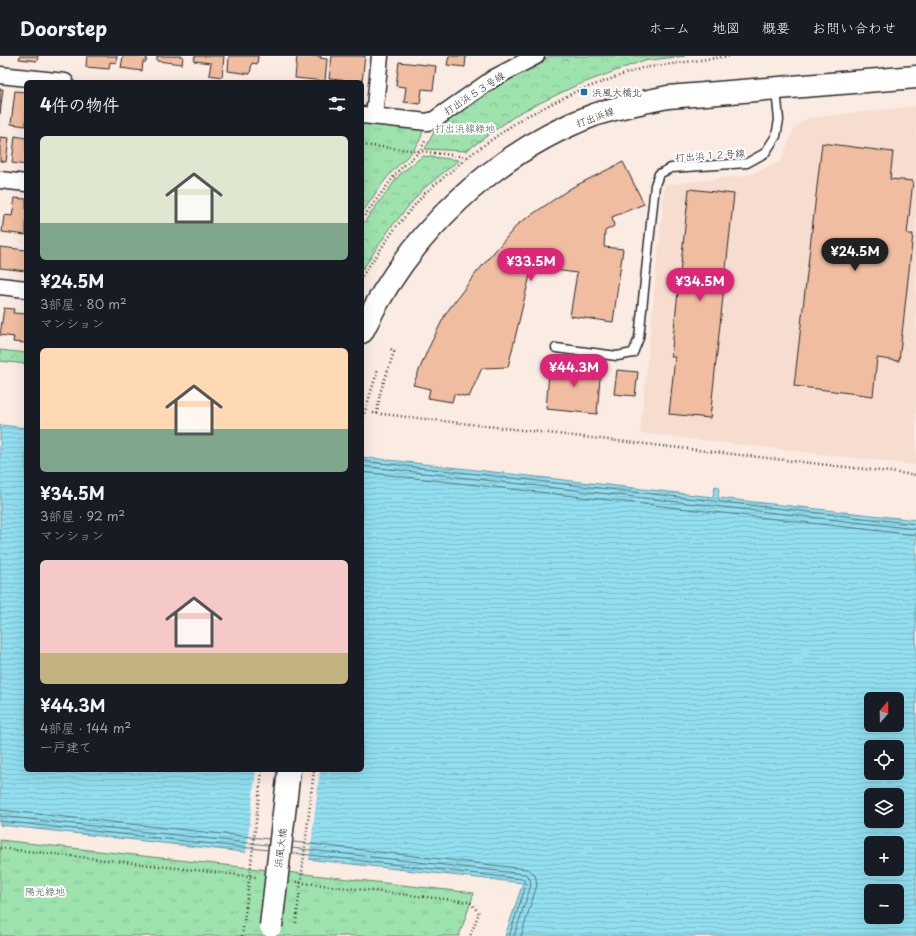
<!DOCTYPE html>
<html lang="ja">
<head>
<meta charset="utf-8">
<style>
  body { margin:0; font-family:"Playpen Sans","Klee One",sans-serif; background:#242831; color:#f1f3f6; height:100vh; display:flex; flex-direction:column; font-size:15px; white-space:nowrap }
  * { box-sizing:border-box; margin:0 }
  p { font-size:13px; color:#9ea1a6 }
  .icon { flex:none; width:22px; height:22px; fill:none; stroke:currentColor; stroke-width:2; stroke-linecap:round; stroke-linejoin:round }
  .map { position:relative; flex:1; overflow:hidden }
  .sheet { position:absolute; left:24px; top:24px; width:340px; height:692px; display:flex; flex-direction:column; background:#171b24; border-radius:6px; box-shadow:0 4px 16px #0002 }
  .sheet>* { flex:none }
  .needle { width:26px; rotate:20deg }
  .buttons { position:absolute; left:864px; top:636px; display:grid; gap:8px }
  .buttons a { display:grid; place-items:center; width:40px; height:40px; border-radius:6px; background:#171b24; box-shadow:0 4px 16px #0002; font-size:20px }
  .price { position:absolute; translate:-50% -34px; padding:0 9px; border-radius:14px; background:#db2777; color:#fff; font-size:13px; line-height:26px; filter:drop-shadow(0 1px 2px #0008) }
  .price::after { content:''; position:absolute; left:50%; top:24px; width:12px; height:9px; margin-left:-6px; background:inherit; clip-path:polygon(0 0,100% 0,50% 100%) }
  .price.selected { background:#222; color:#fff }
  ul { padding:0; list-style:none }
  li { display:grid; align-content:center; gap:8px; height:212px; padding:0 16px }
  li span { display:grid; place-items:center; height:124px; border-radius:6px; color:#555 }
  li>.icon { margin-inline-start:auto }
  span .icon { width:72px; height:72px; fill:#fffc; stroke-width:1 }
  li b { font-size:17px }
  h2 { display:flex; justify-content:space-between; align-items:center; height:48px; padding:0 16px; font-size:17px }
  header { display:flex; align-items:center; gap:24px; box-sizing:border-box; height:56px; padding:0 20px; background:#171b24; border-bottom:1px solid #363941 }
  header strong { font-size:19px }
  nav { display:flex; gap:22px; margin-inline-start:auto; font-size:14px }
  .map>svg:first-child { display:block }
  .built { fill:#f7ddcf }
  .forest { fill:url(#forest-crowns); stroke:#64866c }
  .park { fill:url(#park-tufts); stroke:#64866c }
  .water { fill:url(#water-rules); stroke:#6897a1; fill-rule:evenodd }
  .pier { fill:#faebe3 }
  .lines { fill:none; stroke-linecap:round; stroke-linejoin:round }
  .shore { stroke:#54737a; stroke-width:1 }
  .building { fill:#f0bda1; stroke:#2b2b2b }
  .lane-casing { stroke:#2b2b2b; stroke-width:11 }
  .street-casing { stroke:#2b2b2b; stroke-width:19 }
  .secondary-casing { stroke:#2b2b2b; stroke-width:25 }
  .path { stroke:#2b2b2b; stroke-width:2.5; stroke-dasharray:1 3; stroke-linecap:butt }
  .lane { stroke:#fff; stroke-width:8 }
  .street { stroke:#fff; stroke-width:16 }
  .secondary { stroke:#fff; stroke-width:22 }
  .secondary-bridge-casing { stroke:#2b2b2b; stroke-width:25; stroke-linecap:butt }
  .path-bridge { stroke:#2b2b2b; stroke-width:2.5; stroke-dasharray:1 3; stroke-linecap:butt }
  .secondary-bridge { stroke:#fff; stroke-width:22 }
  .poi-dot { fill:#1f6fb2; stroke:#fff; stroke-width:1.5 }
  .labels { text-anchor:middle; stroke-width:4; stroke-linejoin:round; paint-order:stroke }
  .poi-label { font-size:10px; fill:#2b2b2b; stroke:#fff; text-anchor:start }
  .street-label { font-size:10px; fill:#2b2b2b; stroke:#fff }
  .park-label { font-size:10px; fill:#4e6252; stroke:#fff }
</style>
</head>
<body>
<header>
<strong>Doorstep</strong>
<nav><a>ホーム</a><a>地図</a><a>概要</a><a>お問い合わせ</a></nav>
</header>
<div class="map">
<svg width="916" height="880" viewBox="0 0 916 880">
  <defs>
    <pattern id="forest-crowns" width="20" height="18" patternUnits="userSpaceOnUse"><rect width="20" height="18" fill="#9ee2ae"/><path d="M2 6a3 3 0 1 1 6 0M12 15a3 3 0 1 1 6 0" fill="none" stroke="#88c296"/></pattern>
    <pattern id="park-tufts" width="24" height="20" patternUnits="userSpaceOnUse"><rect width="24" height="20" fill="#9ee2ae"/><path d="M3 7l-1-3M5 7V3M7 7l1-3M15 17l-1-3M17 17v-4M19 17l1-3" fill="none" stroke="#88c296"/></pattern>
    <pattern id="water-rules" width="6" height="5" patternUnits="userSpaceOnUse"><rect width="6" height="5" fill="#91dff0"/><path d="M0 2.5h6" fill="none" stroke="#7dc0ce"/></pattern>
  </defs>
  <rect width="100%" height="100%" fill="#faebe3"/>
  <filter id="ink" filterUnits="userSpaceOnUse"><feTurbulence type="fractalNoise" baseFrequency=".025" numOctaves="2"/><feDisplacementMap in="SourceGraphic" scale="8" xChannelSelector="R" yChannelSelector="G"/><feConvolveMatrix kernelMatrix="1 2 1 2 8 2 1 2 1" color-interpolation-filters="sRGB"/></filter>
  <g filter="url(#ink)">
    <!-- built -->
    <path class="built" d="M916,50V409L640,377L665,129L749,119L781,105L794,72L808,62Z"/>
    <!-- forest -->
    <g class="forest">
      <path d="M550,0H685L642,5L575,30L519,57L466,95L425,93L434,76L432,70L500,26Z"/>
      <path d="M423,100L459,104L422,134L391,171L362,214V169L400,118Z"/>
      <path d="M0,294L26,297V308L0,305Z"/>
    </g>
    <!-- park -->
    <g class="park">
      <path d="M362,65L423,71C423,91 402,104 390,118C380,130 371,144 362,157Z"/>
      <path d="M0,784L474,837L459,880H0Z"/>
    </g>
    <!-- water -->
    <path class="water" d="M0,369L26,372V714H362V401L713,441L715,430L719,431L718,442L916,464V880H505L523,827L0,769ZM871,643H897V669H871ZM871,691H897V717H871ZM871,739H897V765H871ZM871,787H897V813H871ZM871,835H897V861H871Z"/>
    <!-- pier -->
    <path class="pier" d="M256,714H320L309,805L246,798Z"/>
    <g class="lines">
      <!-- shore -->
      <g class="shore">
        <path d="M362,405L916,468"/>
        <path d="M362,410L916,473"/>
        <path d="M362,416L916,479"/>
        <path d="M0,754L269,783"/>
        <path d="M0,760L268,789"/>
        <path d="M0,765L268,794"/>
        <path d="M293,786L527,813L535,818L537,829L521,880"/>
        <path d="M292,792L525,818L530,823L531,829L514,880"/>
        <path d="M292,797L523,823L526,829L509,880"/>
      </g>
    </g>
    <!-- building -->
    <g class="building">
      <path d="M20,0H38L37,5L19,3Z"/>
      <path d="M87,0H117L116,7L110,6L109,13L86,11Z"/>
      <path d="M123,0H147L146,6H143L142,15L121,12Z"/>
      <path d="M157,0H183L182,8L157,5Z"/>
      <path d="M195,0H224L222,21L209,19L211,7L194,5Z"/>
      <path d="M229,0H258L257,8L252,7L250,18L228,15Z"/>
      <path d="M297,0H321L320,2L327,3L325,25L295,22Z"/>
      <path d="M332,0H365L362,26L329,23Z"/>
      <path d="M449,0H466L465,11L447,9Z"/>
      <path d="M399,6L436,10L433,34L422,33L420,48L404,46L406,31L396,30Z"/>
      <path d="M0,33H3L0,58Z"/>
      <path d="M15,35L26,36V70L11,68Z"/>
      <path d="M15,80L26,82V109L12,107Z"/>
      <path d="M0,81L9,82L6,106L0,105Z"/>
      <path d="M822,87L893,96L890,123L913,125L907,178H913L899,305L877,302L873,340L794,330Z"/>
      <path d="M623,106L644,148L612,161L614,170L605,175L604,191L623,193L613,266L570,260L577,217L532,211L508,311L482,312L469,341L454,338L452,346L428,342L430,333L413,329L428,293L446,257L477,216L518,168L571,132Z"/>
      <path d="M689,133L734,138L710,362L669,358L675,301H671Z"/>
      <path d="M15,142L26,143V179L2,176L4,159L12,160Z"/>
      <path d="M0,191L26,194V215L0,212Z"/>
      <path d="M4,252L14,253L13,257L26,258V287L13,286L14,281L0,279Z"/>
      <path d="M550,305L601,310L597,358L546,353Z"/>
      <path d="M617,314L638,316L635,340L614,338Z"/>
    </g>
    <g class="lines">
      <!-- lane casing -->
      <g class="lane-casing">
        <path id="lane" d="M556,292L617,300L633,297L639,282L655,129L659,118L671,112L747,107L765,97L776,80L779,64L776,34"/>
      </g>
      <!-- street casing -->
      <g class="street-casing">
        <g id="street">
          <path d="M0,19L65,26"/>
          <path d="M362,59L427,66L434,64L494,22L536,0"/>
          <path d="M374,60L380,0"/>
          <path d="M0,124L26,127"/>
          <path d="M0,230L26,233"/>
        </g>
      </g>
      <!-- secondary casing -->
      <g class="secondary-casing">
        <path id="secondary" d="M362,276C408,179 493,97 594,59C618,51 643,46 668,41L916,21"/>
      </g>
      <!-- path -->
      <g class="path">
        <path d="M362,89L420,95L426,83"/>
        <path d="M362,163L398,115L420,95L467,101"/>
        <path d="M362,220L396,171L425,137L470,99L521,63L577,35L642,12L730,0"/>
        <path d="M373,357L916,419"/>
        <path d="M377,358L380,337L394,296L389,291"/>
        <path d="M362,365L378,313"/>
        <path d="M0,792L256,821"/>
        <path d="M296,826L470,846L479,857L470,880"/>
        <path d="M242,880L246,851"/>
      </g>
      <!-- lane -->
      <use href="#lane" class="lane"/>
      <!-- street -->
      <use href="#street" class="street"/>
      <!-- secondary -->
      <use href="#secondary" class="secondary"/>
      <!-- secondary-bridge casing -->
      <g class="secondary-bridge-casing">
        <path id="secondary-bridge" d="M271,870L289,714"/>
      </g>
      <!-- path-bridge -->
      <g class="path-bridge">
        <path d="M246,851L262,714"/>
        <path d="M296,867L314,714"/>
      </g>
      <!-- secondary-bridge -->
      <use href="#secondary-bridge" class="secondary-bridge"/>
    </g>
  </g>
  <!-- markers -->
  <rect class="poi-dot" x="580" y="32" width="8" height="8" rx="2"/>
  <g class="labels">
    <!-- poi labels -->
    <g class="poi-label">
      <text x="592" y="40">浜風大橋北</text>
    </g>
    <!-- street labels -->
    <g class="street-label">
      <text transform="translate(474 37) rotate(-33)" y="4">打出浜５３号線</text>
      <text transform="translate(595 61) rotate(-20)" y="4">打出浜線</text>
      <text transform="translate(710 99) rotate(-4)" y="4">打出浜１２号線</text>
      <text transform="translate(280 792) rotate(-83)" y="4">浜風大橋</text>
    </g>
    <!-- park labels -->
    <g class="park-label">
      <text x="465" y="76">打出浜線緑地</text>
      <text x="45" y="839">陽光緑地</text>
    </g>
  </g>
</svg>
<div class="buttons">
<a><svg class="needle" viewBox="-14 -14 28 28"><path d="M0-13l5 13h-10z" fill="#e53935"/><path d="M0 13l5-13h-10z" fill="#9ea1a6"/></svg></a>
<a><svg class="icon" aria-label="locate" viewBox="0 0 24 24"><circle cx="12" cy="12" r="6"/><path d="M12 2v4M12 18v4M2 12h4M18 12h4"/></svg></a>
<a><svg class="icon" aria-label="layers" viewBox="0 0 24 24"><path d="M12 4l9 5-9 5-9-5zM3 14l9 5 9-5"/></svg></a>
<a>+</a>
<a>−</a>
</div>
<b class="price selected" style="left:855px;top:216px">¥24.5M</b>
<b class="price" style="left:531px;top:226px">¥33.5M</b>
<b class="price" style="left:700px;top:246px">¥34.5M</b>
<b class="price" style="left:574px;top:332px">¥44.3M</b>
<section class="sheet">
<h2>4件の物件<svg class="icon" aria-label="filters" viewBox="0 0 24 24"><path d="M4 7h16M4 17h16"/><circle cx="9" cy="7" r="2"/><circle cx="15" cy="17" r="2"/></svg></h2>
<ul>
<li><span style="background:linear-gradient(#dfe7d0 70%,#7fa58c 0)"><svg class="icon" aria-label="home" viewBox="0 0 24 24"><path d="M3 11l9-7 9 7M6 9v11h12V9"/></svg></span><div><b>¥24.5M</b><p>3部屋 · 80 m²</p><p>マンション</p></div></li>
<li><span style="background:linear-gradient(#ffd9b3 65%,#7fa58c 0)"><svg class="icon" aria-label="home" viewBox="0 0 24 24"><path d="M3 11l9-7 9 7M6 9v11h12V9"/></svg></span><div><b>¥34.5M</b><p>3部屋 · 92 m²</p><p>マンション</p></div></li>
<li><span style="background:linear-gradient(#f6c9c9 75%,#c2b280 0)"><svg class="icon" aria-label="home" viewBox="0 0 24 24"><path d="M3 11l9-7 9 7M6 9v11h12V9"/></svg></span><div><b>¥44.3M</b><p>4部屋 · 144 m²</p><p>一戸建て</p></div></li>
</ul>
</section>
</div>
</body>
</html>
